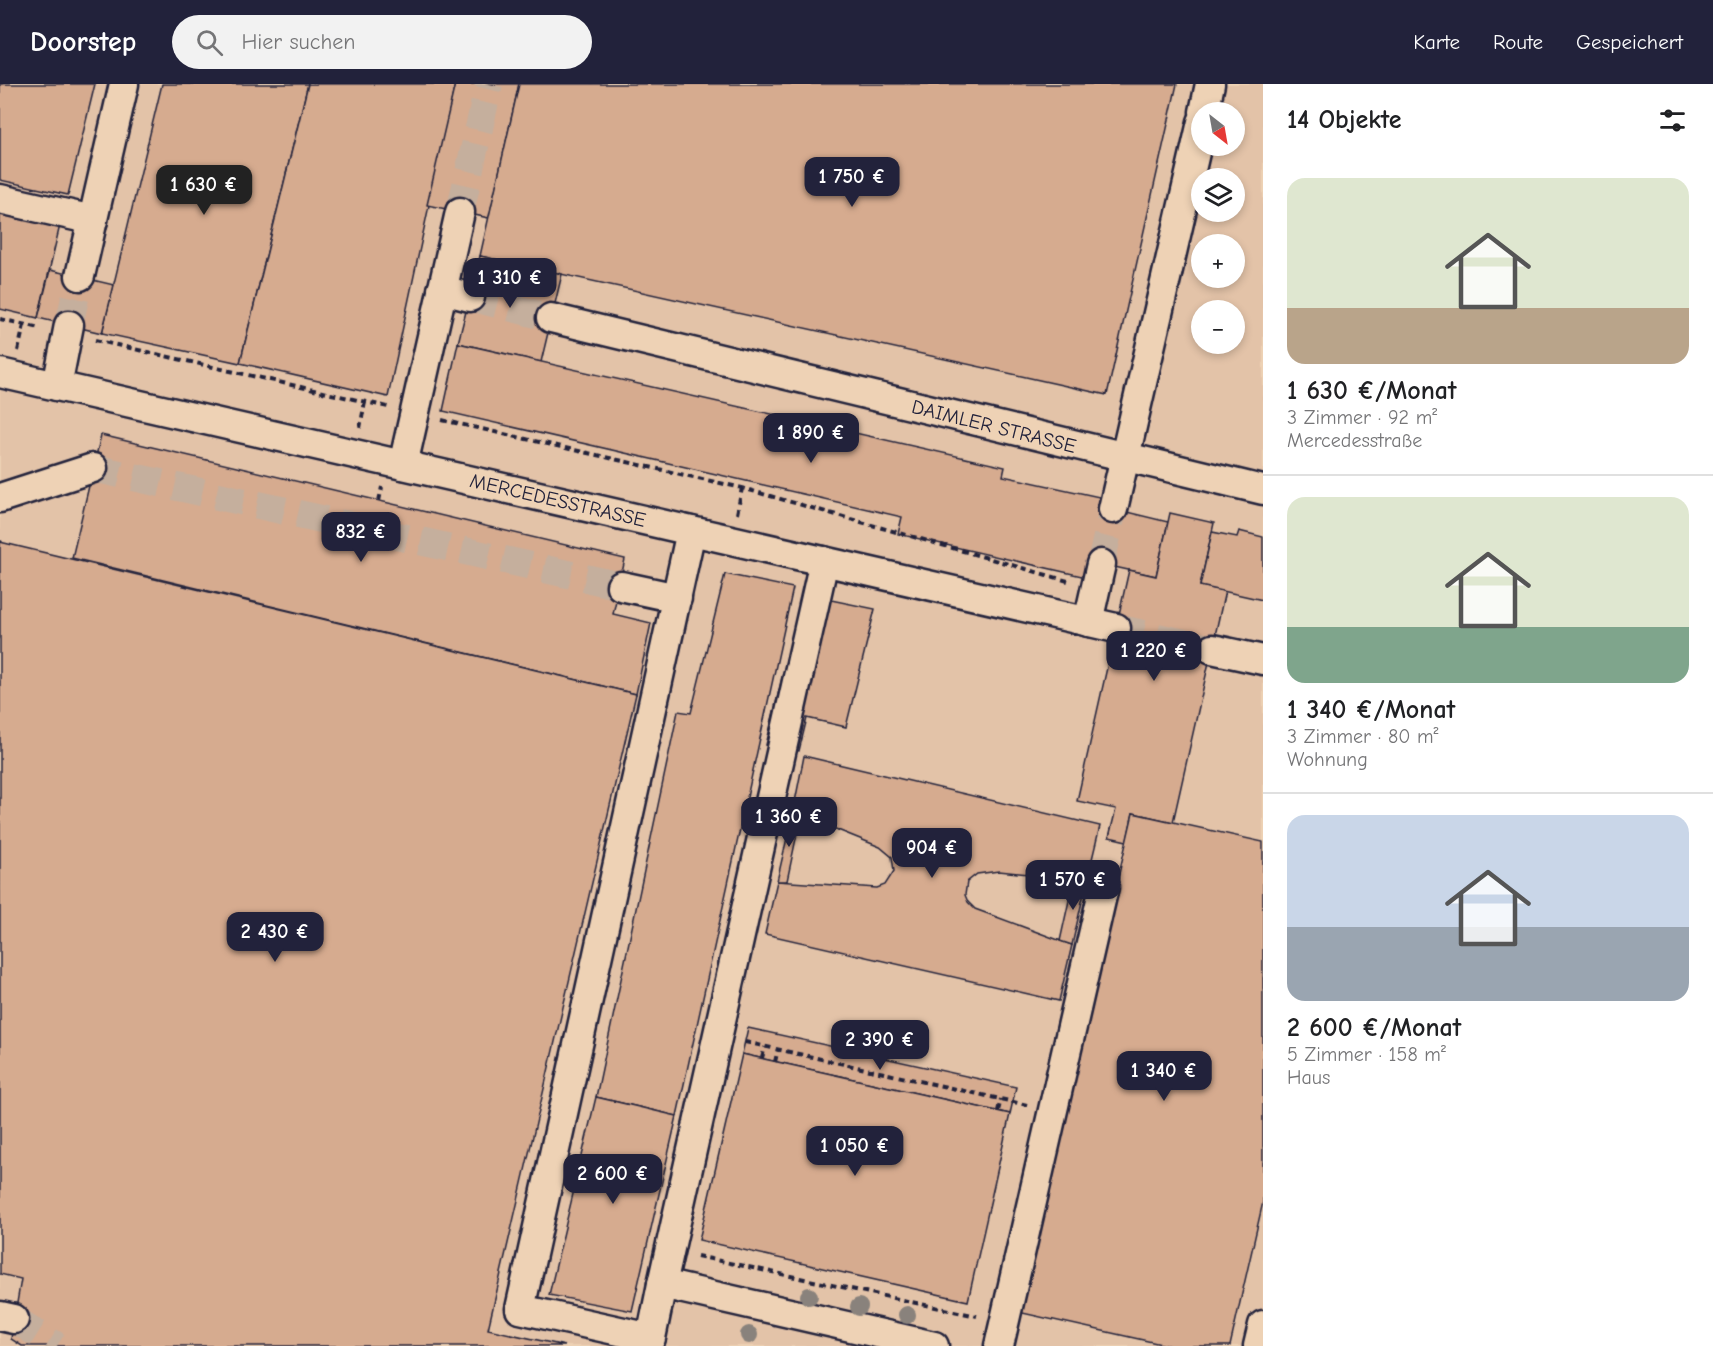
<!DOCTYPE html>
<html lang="de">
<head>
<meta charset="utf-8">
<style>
  body { margin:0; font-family:"Comic Neue",sans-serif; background:#f2f2f2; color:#202124; height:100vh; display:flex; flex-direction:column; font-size:22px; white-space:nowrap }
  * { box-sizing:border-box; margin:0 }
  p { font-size:20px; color:#757577 }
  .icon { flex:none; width:33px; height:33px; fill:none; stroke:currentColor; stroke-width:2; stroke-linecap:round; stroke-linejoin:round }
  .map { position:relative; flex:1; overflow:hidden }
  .drawer { display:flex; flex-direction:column; background:#fff; width:450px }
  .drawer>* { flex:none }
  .needle { width:39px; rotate:149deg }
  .tools { position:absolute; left:1191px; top:18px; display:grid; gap:12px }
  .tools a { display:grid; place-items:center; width:54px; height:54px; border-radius:50%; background:#fff; box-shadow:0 3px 9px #0003; font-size:30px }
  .price { position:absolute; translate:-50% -51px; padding:0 14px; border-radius:12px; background:#22223b; color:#fff; font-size:20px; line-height:39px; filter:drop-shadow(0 2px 3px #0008) }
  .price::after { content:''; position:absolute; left:50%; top:36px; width:18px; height:14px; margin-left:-9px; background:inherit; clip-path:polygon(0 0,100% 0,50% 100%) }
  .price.on { background:#222; color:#fff }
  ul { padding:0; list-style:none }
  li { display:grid; align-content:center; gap:12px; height:318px; padding:0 24px }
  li+li { border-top:2px solid #e0e0e0 }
  li span { display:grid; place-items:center; height:186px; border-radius:18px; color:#555 }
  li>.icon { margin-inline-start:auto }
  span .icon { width:108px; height:108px; fill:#fffc; stroke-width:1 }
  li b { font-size:26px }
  h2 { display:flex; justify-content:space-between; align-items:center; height:72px; padding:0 24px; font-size:26px }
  header { display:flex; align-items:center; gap:36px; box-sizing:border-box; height:84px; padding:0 30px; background:#22223b; color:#fff }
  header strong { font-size:28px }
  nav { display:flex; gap:33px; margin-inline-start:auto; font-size:21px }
  .search { width:420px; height:54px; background:#f2f2f2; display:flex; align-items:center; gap:15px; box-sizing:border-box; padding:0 21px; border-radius:33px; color:#757577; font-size:22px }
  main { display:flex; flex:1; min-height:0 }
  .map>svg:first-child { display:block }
  .built { fill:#e3c3a8; fill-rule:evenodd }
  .building { fill:#d6ab8f; stroke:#22223b; stroke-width:1.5 }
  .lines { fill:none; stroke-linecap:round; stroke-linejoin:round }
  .minor-tunnel { stroke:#c5af9d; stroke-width:28; stroke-dasharray:28 14; stroke-linecap:butt }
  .minor-casing { stroke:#22223b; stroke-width:33 }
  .path { stroke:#22223b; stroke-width:4; stroke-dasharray:6 4.5; stroke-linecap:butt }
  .minor { stroke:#eed2b5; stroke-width:28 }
  .tree { fill:#89827c }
  .labels { text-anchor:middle; stroke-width:5; stroke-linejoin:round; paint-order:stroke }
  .street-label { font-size:20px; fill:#22223b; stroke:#eed2b5 }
</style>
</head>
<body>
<header>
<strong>Doorstep</strong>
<div class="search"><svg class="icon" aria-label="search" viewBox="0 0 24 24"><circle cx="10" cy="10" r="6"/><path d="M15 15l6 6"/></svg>Hier suchen</div>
<nav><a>Karte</a><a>Route</a><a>Gespeichert</a></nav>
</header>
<main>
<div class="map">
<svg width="1263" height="1262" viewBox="0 0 1263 1262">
  <rect width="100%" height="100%" fill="#eed2b5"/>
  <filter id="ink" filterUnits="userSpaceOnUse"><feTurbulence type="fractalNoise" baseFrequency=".0167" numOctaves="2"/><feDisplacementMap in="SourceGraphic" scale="12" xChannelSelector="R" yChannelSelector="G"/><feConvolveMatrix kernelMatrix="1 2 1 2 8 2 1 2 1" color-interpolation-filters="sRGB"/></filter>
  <g filter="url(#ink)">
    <!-- built -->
    <path class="built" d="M0,0H1263V1262H0ZM1202,28H1234V62H1202ZM1202,94H1234V128H1202ZM1202,160H1234V194H1202ZM1202,226H1234V260H1202Z"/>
    <!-- building -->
    <g class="building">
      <path d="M0,0H95L68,111L0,96Z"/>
      <path d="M162,0H308L240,279L102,249Z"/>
      <path d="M308,0H455L388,313L240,279Z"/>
      <path d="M455,0H519L489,134L427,121Z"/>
      <path d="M519,0H1177L1107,311L480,172Z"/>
      <path d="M0,128L60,141L38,234L0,225Z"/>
      <path d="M480,172L562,190L541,278L458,259Z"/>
      <path d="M50,186L114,201L102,249L38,234Z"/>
      <path d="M458,259L1005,383L1003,392L1104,414L1102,422L1168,438L1156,492L1101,480L1086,493L898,450L902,433L443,327Z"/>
      <path d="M101,351L625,475L613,530L651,539L636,610L72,474Z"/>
      <path d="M1170,429L1214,439L1200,502L1225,507L1173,738L1133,729L1127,757L1109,753L1116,725L1077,717L1129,486L1156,492Z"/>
      <path d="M1239,447L1263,453V516L1200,502L1212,448L1237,453Z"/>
      <path d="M0,458L636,610L488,1245L565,1262H22L11,1255L21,1195L0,1190Z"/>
      <path d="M725,490L793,504L677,1032L596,1013L678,627L691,629Z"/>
      <path d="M802,510L875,525L846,643L807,634L799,667L766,661Z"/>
      <path d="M804,672L1100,742L1087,796L999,787L977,790L967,798L965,811L968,818L975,825L1072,861L1059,917L765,850L777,797L877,804L885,801L894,787L892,773L880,763L793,728Z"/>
      <path d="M793,728L801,731L787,797H777Z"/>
      <path d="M1133,729L1263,758V1118L1230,1262H1170L1018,1228Z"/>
      <path d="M1074,794L1087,796L1072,861L1060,857Z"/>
      <path d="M748,944L1016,1003L1010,1030L742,970Z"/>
      <path d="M742,970L1010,1030L968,1217L699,1156Z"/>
      <path d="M596,1013L677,1032L632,1227L549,1211Z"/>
    </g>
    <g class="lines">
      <!-- minor-tunnel -->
      <g class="minor-tunnel">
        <path d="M460,128L489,0"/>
        <path d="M470,213L551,234"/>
        <path d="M69,241L80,192"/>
        <path d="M93,384L621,502"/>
        <path d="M1101,480L1113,425"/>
        <path d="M1116,544L1212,565"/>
        <path d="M14,1235L57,1262"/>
      </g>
      <!-- minor casing -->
      <g class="minor-casing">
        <g id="minor">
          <path d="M1204,28L1210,0"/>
          <path d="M0,115L93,136"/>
          <path d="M80,192L124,0"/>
          <path d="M442,206L470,213"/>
          <path d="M551,234L1263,406"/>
          <path d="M0,289L1116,544"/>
          <path d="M57,302L69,241"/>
          <path d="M403,381L460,128"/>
          <path d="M0,414L93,384"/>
          <path d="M1113,425L1202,38"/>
          <path d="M691,447L520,1225L651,1254L662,1200L934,1262"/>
          <path d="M621,502L677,514"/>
          <path d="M1088,538L1101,480"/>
          <path d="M1212,565L1263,576"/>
          <path d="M662,1200L824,477"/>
          <path d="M0,1232L14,1235"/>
          <path d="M999,1262L1104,803"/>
          <path d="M1258,1262L1263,1241"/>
        </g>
      </g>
      <!-- path -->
      <g class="path">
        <path d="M0,235L40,244"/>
        <path d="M95,256L388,323"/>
        <path d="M18,267L24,241"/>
        <path d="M442,336L742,404L1068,497"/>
        <path d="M360,344L365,318"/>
        <path d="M379,417L382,403"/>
        <path d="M737,430L742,404"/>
        <path d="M0,457L1,459"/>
        <path d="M745,958L1027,1021"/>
        <path d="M762,974L765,963"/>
        <path d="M775,978L778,965"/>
        <path d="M998,1027L1001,1015"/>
        <path d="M697,1172L977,1232"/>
      </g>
      <!-- minor -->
      <use href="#minor" class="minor"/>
    </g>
    <!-- trees -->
    <g class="tree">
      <circle cx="809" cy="1212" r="9"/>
      <circle cx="859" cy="1223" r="9"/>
      <circle cx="907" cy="1231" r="9"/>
      <circle cx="749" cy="1251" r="9"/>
    </g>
  </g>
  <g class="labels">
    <!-- street labels -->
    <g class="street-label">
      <text transform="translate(994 342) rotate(14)" y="7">DAIMLER STRASSE</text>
      <text transform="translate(558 416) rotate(13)" y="7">MERCEDESSTRASSE</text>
    </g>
  </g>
</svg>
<div class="tools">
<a><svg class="needle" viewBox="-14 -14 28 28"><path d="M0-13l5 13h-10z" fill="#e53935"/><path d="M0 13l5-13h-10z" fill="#757577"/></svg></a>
<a><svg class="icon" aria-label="layers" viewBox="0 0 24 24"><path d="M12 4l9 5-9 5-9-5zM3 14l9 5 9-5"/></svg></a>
<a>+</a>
<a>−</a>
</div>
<b class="price" style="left:852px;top:124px">1 750 €</b>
<b class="price on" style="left:204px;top:132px">1 630 €</b>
<b class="price" style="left:510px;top:225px">1 310 €</b>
<b class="price" style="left:811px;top:380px">1 890 €</b>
<b class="price" style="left:361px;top:479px">832 €</b>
<b class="price" style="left:1154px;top:598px">1 220 €</b>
<b class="price" style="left:789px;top:764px">1 360 €</b>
<b class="price" style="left:932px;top:795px">904 €</b>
<b class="price" style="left:1073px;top:827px">1 570 €</b>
<b class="price" style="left:275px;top:879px">2 430 €</b>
<b class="price" style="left:880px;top:987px">2 390 €</b>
<b class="price" style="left:1164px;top:1018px">1 340 €</b>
<b class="price" style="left:855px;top:1093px">1 050 €</b>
<b class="price" style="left:613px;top:1121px">2 600 €</b>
</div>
<section class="drawer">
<h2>14 Objekte<svg class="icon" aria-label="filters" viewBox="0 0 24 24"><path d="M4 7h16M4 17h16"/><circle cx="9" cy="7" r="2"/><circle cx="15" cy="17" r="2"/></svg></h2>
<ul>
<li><span style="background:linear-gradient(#dfe7d0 70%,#b9a48a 0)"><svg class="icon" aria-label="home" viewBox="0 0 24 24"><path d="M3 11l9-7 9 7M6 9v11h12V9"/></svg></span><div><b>1 630 €/Monat</b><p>3 Zimmer · 92 m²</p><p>Mercedesstraße</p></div></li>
<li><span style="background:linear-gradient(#dfe7d0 70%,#7fa58c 0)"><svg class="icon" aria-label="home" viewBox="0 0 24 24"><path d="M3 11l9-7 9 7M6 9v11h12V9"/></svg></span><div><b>1 340 €/Monat</b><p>3 Zimmer · 80 m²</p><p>Wohnung</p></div></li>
<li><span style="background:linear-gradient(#c9d6e8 60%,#9aa5b1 0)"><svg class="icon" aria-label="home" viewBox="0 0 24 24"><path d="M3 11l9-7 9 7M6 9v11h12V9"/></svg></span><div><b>2 600 €/Monat</b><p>5 Zimmer · 158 m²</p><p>Haus</p></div></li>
</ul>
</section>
</main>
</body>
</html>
